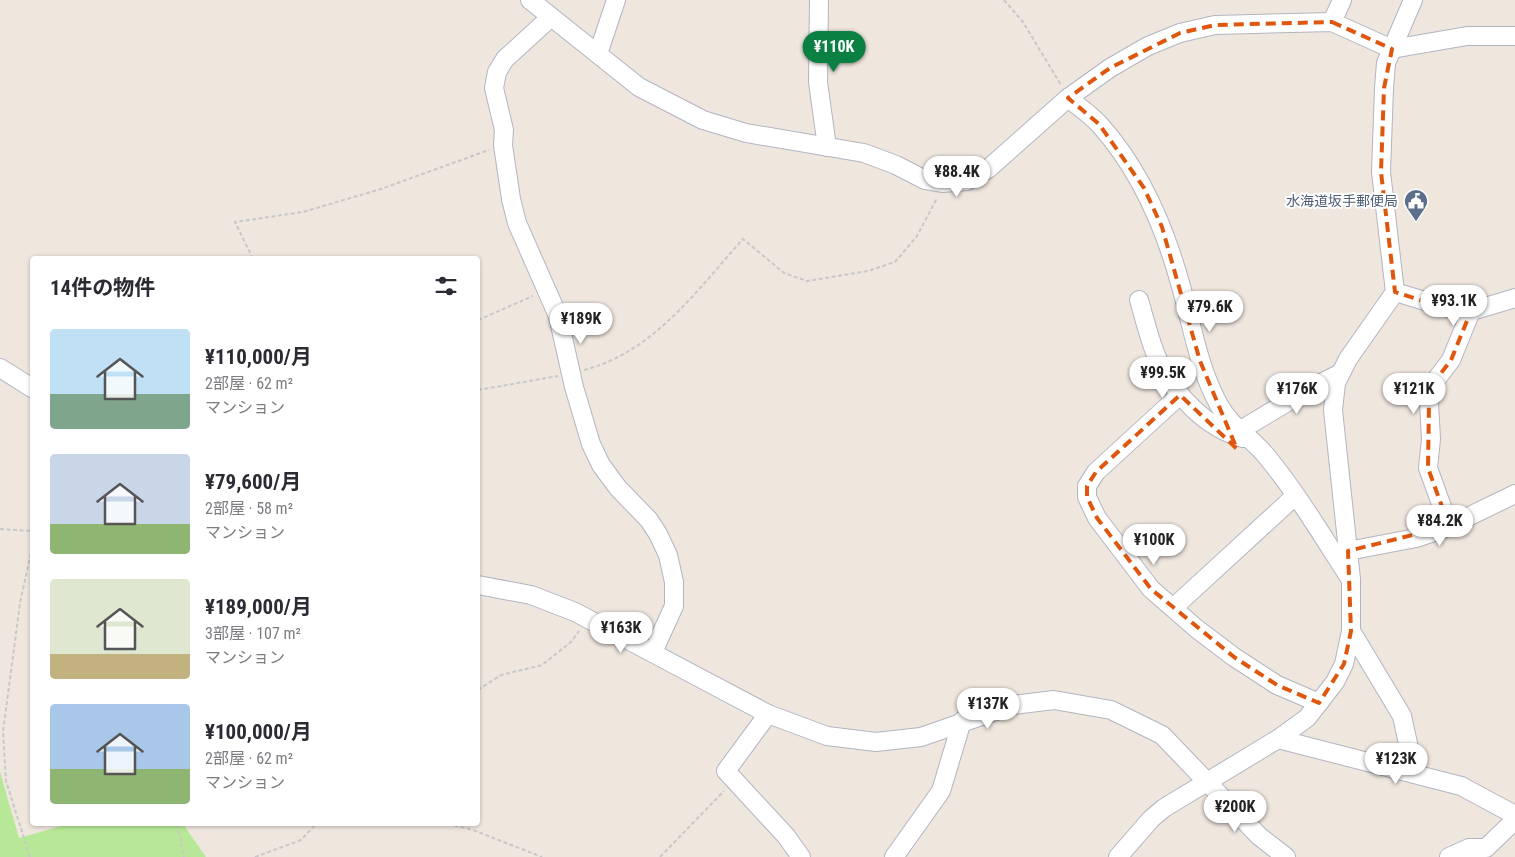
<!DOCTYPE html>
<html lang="ja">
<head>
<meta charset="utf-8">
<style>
  body { margin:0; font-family:"Roboto Condensed","Noto Sans JP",sans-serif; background:#f2f2f3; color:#2b2b33; height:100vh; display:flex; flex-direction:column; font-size:19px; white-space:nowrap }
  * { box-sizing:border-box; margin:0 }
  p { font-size:16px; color:#7c7c81 }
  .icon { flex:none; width:28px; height:28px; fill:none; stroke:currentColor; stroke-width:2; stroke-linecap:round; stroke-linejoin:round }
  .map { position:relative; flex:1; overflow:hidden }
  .sheet { position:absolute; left:30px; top:256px; width:450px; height:570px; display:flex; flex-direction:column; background:#fff; border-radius:5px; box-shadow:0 1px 4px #0004 }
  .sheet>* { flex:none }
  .price { position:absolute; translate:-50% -42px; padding:0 11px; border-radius:18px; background:#fff; color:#222; font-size:16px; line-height:32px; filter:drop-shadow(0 1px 2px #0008) }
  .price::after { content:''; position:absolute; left:50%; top:30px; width:15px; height:11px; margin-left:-8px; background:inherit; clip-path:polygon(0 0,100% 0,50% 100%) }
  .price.selected { background:#0b8043; color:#fff }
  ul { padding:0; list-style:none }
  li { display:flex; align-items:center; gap:15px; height:125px; padding:0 20px }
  li span { display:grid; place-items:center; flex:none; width:140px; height:100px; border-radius:5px; color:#555 }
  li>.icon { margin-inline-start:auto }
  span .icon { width:60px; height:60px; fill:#fffc; stroke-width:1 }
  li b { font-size:21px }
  h2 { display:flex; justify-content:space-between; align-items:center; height:60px; padding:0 20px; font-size:21px }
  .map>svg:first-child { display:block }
  .green { fill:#b7e897 }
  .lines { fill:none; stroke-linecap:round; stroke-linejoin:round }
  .minor-casing { stroke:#b2b5c0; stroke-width:20 }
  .path { stroke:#c8c8c8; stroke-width:2; stroke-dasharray:4 2.5; stroke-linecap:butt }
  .minor { stroke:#fff; stroke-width:18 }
  .marked { fill:none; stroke:#df570e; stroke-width:4; stroke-dasharray:10 6; stroke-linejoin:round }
  .labels { text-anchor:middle; stroke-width:4; stroke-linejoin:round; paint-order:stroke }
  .service-label { font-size:14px; fill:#4e5e75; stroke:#fff; text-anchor:end }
</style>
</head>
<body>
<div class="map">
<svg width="1515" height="857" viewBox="0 0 1515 857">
  <rect width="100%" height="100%" fill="#efe6de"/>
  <!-- green -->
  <path class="green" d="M0,772L19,838L68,824H183L206,857H0Z"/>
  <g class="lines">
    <!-- minor casing -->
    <g class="minor-casing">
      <g id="minor">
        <path d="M530,0L639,87L703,120L746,133L864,153L896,165L925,180L942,183L967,181L988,169L1068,98L1110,68L1148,46L1180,33L1215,25L1332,22L1392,49L1467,36H1515"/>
        <path d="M819,0L818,82L827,147"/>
        <path d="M551,17L505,59L497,72L494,88L504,130L503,145L511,199L517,223L558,316L574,387L591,444L601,465L618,488L649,520L658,534L668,555L674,582V606L653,652"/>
        <path d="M1332,22L1342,0"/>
        <path d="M598,54L616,0"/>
        <path d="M1068,98C1079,107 1091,115 1100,125C1140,170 1164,225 1180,283C1192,324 1198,367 1219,405C1231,428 1253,438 1268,458C1298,495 1323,537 1349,577"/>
        <path d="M1395,292L1465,313L1515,298"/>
        <path d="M1139,300C1145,320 1150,343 1159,362C1176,396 1206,428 1243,438"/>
        <path d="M0,368L32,388"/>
        <path d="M1180,395L1096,472L1087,486V497L1097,518L1151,589L1197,629L1234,657L1277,685L1319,703"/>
        <path d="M1239,431L1309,389L1341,373"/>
        <path d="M1449,526L1428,468L1431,439L1429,403L1435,381L1451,360L1471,311"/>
        <path d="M1348,551L1416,538L1443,529L1515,494"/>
        <path d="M478,585L531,595L575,612L768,714L827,736L876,742L921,737L1013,705L1054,700L1111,710L1162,735L1259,836L1286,857"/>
        <path d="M1173,608L1295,496"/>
        <path d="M1351,631L1402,716L1409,748L1406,770"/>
        <path d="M768,714L726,771L786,836L801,857"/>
        <path d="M1278,739L1461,786L1515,815"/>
        <path d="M894,857L941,791L962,721"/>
        <path d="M1118,857L1151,819L1164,808L1278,739L1307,718L1335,682L1344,664L1351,631V579L1333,410L1336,383L1348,359L1395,292L1381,172L1384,88L1386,63L1413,0"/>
        <path d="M1449,857L1469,848H1486L1515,820"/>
      </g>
    </g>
    <!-- path -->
    <g class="path">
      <path d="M1004,0L1023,22L1061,85"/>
      <path d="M253,259L235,222L303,212L381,189L489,150"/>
      <path d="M478,320L533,296"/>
      <path d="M584,370C654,352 697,290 743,239L784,273L807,281L868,271L895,262L917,236L937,198"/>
      <path d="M478,390L558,376"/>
      <path d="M0,529L32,531"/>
      <path d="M478,690L501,675L542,665L571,642L579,631"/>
      <path d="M177,824L184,857"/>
      <path d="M448,824L473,830L542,857"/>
      <path d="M30,857L6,781L3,732L20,603L32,548"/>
      <path d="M255,857L301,840L316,824"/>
      <path d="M660,857L724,791"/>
    </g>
    <!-- minor -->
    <use href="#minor" class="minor"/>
  </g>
  <!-- marked area -->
  <path class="marked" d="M1332,22L1392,49L1384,88L1381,172L1395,292L1449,309L1471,311L1451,360L1435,381L1429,403L1428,468L1449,526L1348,551L1351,631L1344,664L1319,703L1277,685L1234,657L1151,589L1097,518L1087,497V486L1096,472L1180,395L1237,449L1200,361L1162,227L1144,188L1099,124L1068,98L1110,68L1180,33L1215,25Z"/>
  <!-- icons -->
  <defs>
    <g id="civic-pin" transform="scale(1.25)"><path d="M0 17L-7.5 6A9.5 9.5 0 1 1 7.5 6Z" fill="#5c6f8a" stroke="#fff"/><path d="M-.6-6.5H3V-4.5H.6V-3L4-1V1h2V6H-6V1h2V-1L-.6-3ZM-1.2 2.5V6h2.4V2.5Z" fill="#fff"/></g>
  </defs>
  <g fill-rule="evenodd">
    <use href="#civic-pin" x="1416" y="201"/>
  </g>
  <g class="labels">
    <!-- service labels -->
    <g class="service-label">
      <text x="1398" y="206">水海道坂手郵便局</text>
    </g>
  </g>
</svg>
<b class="price selected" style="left:834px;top:73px">¥110K</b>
<b class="price" style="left:957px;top:198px">¥88.4K</b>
<b class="price" style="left:1454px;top:327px">¥93.1K</b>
<b class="price" style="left:1210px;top:333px">¥79.6K</b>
<b class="price" style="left:581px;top:345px">¥189K</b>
<b class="price" style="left:1163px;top:399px">¥99.5K</b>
<b class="price" style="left:1297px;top:415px">¥176K</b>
<b class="price" style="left:1414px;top:415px">¥121K</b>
<b class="price" style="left:1440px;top:547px">¥84.2K</b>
<b class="price" style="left:1154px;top:566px">¥100K</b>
<b class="price" style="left:621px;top:654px">¥163K</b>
<b class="price" style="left:988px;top:730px">¥137K</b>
<b class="price" style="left:1396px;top:785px">¥123K</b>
<b class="price" style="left:1235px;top:833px">¥200K</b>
<section class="sheet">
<h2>14件の物件<svg class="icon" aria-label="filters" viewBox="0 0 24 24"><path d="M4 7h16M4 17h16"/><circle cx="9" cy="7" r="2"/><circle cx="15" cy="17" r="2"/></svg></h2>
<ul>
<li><span style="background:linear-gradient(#bfe0f5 65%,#7fa58c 0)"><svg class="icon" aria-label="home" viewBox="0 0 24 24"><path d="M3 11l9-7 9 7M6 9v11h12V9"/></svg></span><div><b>¥110,000/月</b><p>2部屋 · 62 m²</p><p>マンション</p></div></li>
<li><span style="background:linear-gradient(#c9d6e8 70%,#8fb573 0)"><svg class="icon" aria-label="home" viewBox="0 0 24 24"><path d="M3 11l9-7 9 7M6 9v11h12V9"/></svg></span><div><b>¥79,600/月</b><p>2部屋 · 58 m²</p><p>マンション</p></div></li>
<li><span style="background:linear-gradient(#dfe7d0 75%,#c2b280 0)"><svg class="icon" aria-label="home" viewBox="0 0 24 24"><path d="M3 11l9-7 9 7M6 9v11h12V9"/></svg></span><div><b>¥189,000/月</b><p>3部屋 · 107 m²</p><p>マンション</p></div></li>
<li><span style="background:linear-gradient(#a9c7e8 65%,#8fb573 0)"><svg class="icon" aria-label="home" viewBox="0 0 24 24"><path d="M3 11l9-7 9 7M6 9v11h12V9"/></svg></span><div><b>¥100,000/月</b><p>2部屋 · 62 m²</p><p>マンション</p></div></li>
</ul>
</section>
</div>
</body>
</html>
